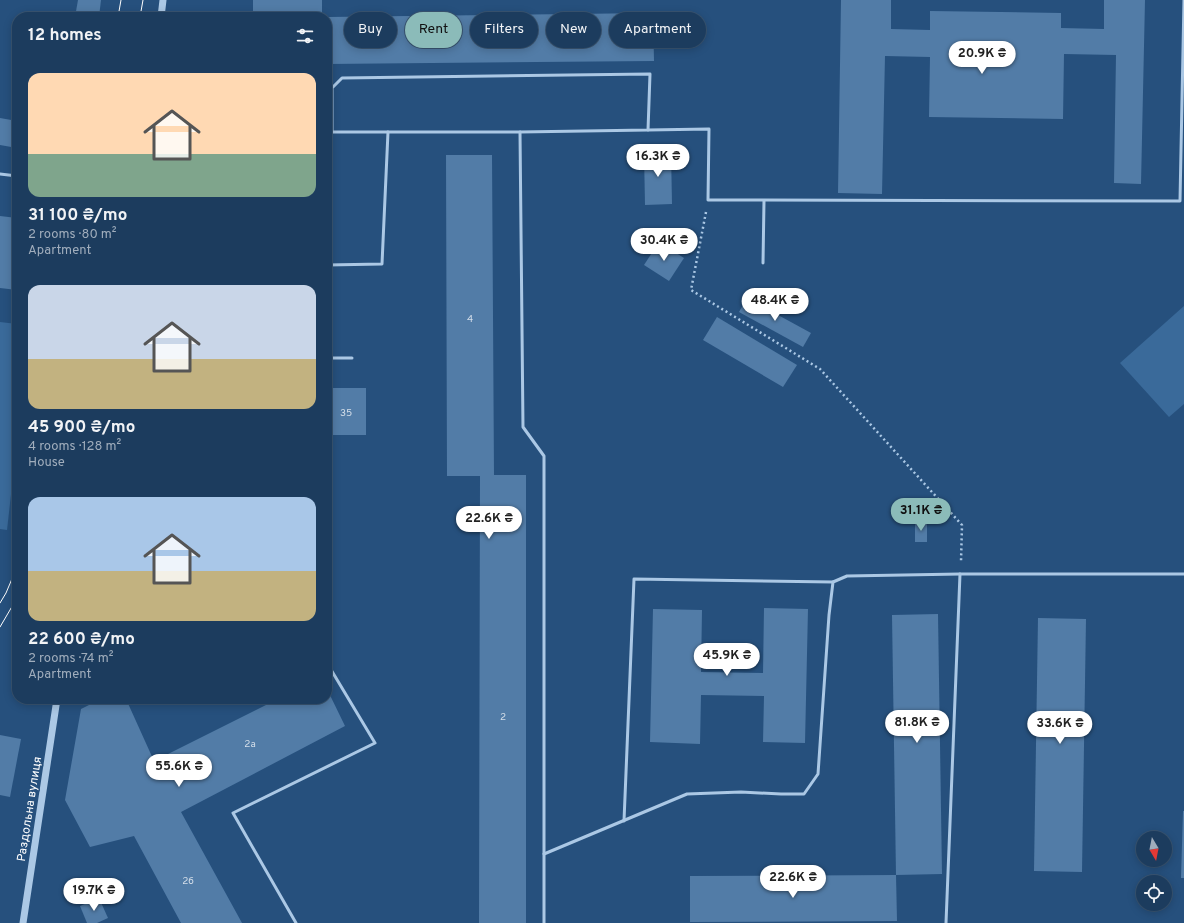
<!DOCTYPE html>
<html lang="en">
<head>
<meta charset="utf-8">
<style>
  body { margin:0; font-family:Overpass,sans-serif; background:#254364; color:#f1f3f6; height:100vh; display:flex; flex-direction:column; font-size:15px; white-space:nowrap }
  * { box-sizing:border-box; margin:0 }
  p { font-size:13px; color:#a0adbc }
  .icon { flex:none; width:22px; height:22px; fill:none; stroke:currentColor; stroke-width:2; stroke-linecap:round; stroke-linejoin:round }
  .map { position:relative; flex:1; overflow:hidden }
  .panel { position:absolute; left:12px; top:12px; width:320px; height:692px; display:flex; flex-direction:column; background:#1c3c5e; border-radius:16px; box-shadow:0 2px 10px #0003,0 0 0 1px #3a5673 }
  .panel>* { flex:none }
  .guide { position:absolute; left:344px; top:12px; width:380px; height:36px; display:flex; gap:8px }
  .needle { width:26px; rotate:170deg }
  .fabs { position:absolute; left:1136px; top:831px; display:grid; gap:8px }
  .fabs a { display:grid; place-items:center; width:36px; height:36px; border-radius:50%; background:#1c3c5e; box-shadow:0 2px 10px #0003,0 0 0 1px #3a5673; font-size:20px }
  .price { position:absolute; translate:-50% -34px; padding:0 9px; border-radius:14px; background:#fff; color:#222; font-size:13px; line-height:26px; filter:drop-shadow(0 1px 2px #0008) }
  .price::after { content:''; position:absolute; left:50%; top:24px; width:12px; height:9px; margin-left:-6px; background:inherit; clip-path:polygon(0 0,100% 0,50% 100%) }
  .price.active { background:#8bbbb9; color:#111 }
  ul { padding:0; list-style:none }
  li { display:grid; align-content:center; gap:8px; height:212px; padding:0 16px }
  li span { display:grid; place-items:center; height:124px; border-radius:12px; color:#555 }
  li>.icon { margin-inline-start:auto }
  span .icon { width:72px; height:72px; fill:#fffc; stroke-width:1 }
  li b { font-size:17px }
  h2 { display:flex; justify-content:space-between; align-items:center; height:48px; padding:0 16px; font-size:17px }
  .pill { padding:0 14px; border-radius:18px; background:#1c3c5e; box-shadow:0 2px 10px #0003,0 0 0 1px #3a5673; font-size:14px; line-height:36px }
  .pill.active { background:#8bbbb9; color:#111 }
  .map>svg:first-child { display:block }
  .pitch { fill:#3a6a9a }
  .building { fill:#527ca7 }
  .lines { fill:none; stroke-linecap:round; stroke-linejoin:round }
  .path { stroke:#abc8e5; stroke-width:2.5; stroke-dasharray:2 3; stroke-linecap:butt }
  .service { stroke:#abc8e5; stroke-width:3 }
  .tertiary { stroke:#abc8e5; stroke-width:7 }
  .tram { stroke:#fff; stroke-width:1 }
  .labels { text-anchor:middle; stroke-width:3; stroke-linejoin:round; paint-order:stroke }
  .number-label { font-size:10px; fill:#d4dee9 }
  .street-label { font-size:12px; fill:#fff; stroke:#26507d }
</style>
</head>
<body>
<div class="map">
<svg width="1184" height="923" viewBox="0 0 1184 923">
  <rect width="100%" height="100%" fill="#26507d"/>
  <!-- pitch -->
  <g class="pitch">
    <path d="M1184,306V404L1169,417L1120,363Z"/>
    <path d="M0,322L17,324V441L7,530L0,529Z"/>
  </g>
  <!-- building -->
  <g class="building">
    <path d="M78,0H101L99,17H75Z"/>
    <rect x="253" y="0" width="69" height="17"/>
    <path d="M841,0H891V29L930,30V11L1061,13V28L1104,29V0H1145L1141,184L1114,183L1116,55L1064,54L1063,119L929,117L930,57L885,56L882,194L838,193Z"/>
    <path d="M653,13L654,61L327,64V17Z"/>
    <path d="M0,118L17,121V148L0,145Z"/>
    <path d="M671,152L672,204L645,205L644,153Z"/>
    <path d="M446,155H492L494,475H526V923H479L480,476H447Z"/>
    <path d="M0,216L17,218V290L0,288Z"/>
    <path d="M659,242L684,258L669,281L644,265Z"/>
    <path d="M747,298L811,333L803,347L739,312Z"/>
    <path d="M717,317L797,365L783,387L703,340Z"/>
    <rect x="327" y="388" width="39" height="47"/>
    <rect x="915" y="523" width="12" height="19"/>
    <path d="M764,608L808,609L805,743L763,742L764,696L701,695L700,744L650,742L653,609L702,610L701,672L763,673Z"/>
    <path d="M938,614L942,874L896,875L892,615Z"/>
    <path d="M1038,618L1086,619L1082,872L1034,871Z"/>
    <path d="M327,689L345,726L181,812L242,923H181L134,836L90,847L65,800L81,709L101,699H126L154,761L278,699H327Z"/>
    <path d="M0,735L21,739L10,797L0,795Z"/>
    <path d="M1183,811H1184V878H1181Z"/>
    <path d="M896,875L897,921L690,922V876Z"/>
    <path d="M99,898L108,918L97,923H87L80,906Z"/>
  </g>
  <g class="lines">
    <!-- path -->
    <path class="path" d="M706,212L691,290L820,369L962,525L961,562"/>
    <!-- service -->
    <g class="service">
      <path d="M648,130L709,129L708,200L1180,201L1184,0"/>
      <path d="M327,132H520L523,427L544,456V923"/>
      <path d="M332,132V88L342,78L650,74L648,130L520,132"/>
      <path d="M0,174L17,176"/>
      <path d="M763,263L764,201"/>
      <path d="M327,265L382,264L388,132"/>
      <path d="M327,358H352"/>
      <path d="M624,821L634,579L833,582"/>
      <path d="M544,854L687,794L741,792L781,794H804L818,774L829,615L833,582L847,576L960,574H1184"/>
      <path d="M296,923L233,813L375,743L327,663"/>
      <path d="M946,923L960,574"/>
    </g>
    <!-- tertiary -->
    <g class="tertiary">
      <path d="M161,17L163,0"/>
      <path d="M23,923L57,699"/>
    </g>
    <!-- tram -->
    <g class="tram">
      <path d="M118,17L121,0"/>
      <path d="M140,17L143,0"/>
      <path d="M0,603L6,593L17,567"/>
      <path d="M0,627L17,598"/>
    </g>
  </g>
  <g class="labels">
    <!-- number labels -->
    <g class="number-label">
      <text x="470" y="322">4</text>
      <text x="346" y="416">35</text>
      <text x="503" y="720">2</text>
      <text x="250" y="747">2а</text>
      <text x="188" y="884">2б</text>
    </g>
    <!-- street labels -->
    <g class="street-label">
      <text transform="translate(29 809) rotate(-81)" y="4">Раздольна вулиця</text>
    </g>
  </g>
</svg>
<div class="fabs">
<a><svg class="needle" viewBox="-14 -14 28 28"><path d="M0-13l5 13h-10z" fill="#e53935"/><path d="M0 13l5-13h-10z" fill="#a0adbc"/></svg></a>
<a><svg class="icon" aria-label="locate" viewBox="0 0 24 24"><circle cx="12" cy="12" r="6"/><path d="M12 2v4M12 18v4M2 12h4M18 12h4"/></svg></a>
</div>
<b class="price" style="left:982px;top:75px">20.9K ₴</b>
<b class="price" style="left:658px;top:178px">16.3K ₴</b>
<b class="price" style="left:664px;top:262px">30.4K ₴</b>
<b class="price" style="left:775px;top:322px">48.4K ₴</b>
<b class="price active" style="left:921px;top:532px">31.1K ₴</b>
<b class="price" style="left:489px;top:540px">22.6K ₴</b>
<b class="price" style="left:727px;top:677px">45.9K ₴</b>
<b class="price" style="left:917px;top:744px">81.8K ₴</b>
<b class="price" style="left:1060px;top:745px">33.6K ₴</b>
<b class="price" style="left:179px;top:788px">55.6K ₴</b>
<b class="price" style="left:793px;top:899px">22.6K ₴</b>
<b class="price" style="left:94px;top:912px">19.7K ₴</b>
<div class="guide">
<a class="pill">Buy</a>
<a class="pill active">Rent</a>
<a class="pill">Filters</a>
<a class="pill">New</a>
<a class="pill">Apartment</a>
</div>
<section class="panel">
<h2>12 homes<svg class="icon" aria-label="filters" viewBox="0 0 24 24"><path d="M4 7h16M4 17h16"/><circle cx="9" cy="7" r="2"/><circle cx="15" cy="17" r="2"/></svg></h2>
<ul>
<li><span style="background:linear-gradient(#ffd9b3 65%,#7fa58c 0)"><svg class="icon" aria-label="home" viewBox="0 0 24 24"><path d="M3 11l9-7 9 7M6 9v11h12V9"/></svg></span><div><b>31 100 ₴/mo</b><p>2 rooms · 80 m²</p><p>Apartment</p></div></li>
<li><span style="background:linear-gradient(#c9d6e8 60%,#c2b280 0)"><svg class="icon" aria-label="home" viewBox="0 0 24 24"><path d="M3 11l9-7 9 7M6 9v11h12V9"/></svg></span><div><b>45 900 ₴/mo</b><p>4 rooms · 128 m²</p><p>House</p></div></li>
<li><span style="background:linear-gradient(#a9c7e8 60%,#c2b280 0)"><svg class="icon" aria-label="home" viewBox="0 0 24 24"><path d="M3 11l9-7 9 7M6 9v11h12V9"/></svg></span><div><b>22 600 ₴/mo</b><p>2 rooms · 74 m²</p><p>Apartment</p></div></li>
</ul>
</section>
</div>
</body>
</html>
